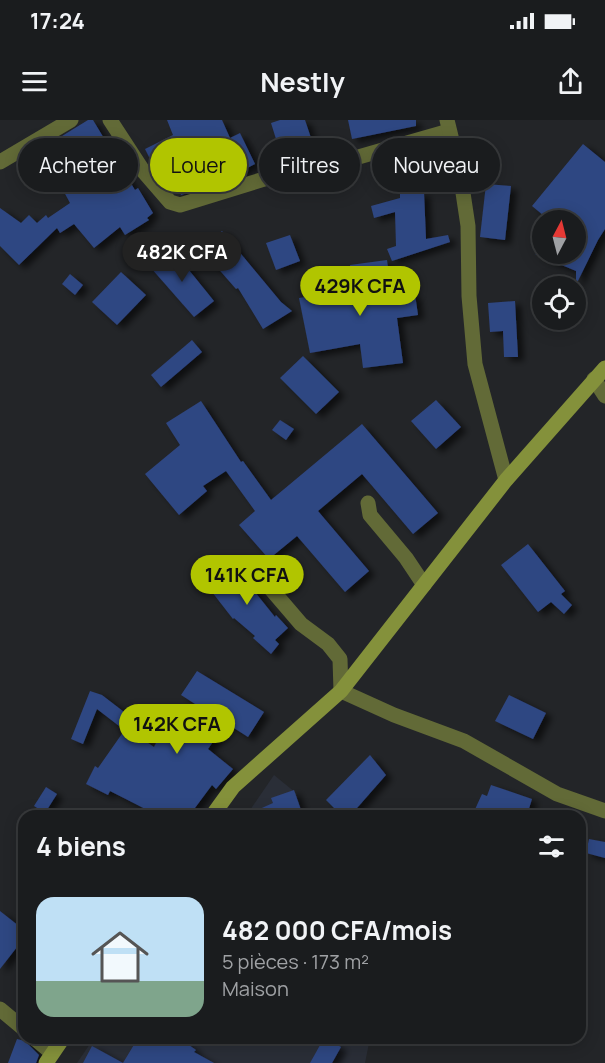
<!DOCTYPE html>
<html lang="fr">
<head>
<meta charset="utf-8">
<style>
  body { margin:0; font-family:Manrope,sans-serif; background:#232527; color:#f1f3f6; height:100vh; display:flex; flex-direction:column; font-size:22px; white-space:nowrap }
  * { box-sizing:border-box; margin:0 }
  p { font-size:20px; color:#9fa1a4 }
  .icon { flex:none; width:33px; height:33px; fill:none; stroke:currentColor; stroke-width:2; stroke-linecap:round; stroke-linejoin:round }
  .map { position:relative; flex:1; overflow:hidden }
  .drawer { position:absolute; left:18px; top:690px; width:568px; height:234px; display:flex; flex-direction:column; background:#1a1c1e; border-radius:18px; box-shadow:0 3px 15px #0003,0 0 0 2px #383a3c }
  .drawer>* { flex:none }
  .guide { position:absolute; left:18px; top:18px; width:570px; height:54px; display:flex; gap:12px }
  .needle { width:39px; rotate:7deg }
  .fabs { position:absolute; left:532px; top:90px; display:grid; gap:12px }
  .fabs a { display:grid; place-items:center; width:54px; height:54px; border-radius:50%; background:#1a1c1e; box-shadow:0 3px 15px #0003,0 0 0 2px #383a3c; font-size:30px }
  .price { position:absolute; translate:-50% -51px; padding:0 14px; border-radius:21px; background:#b1c500; color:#111; font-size:20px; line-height:39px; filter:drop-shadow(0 2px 3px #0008) }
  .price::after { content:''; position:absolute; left:50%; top:36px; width:18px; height:14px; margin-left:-9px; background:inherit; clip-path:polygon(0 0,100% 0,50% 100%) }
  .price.on { background:#222; color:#fff }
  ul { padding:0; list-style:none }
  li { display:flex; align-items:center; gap:18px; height:150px; padding:0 18px }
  li span { display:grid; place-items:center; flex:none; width:168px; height:120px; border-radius:18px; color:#555 }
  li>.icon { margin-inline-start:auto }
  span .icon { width:72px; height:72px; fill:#fffc; stroke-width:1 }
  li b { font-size:26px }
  h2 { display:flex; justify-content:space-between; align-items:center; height:72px; padding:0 18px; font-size:26px }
  .tag { padding:0 21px; border-radius:27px; background:#1a1c1e; box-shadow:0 3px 15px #0003,0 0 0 2px #383a3c; font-size:21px; line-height:54px }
  .tag.on { background:#b1c500; color:#111 }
  .status { display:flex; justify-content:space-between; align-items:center; height:42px; padding:0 30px; background:#1a1c1e; direction:ltr }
  .status svg { height:16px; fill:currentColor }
  header { display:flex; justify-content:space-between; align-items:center; height:78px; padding:0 18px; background:#1a1c1e; font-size:27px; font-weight:700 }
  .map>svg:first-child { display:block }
  .built { fill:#2a2e37 }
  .building { fill:#2f4682; filter:url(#shadow) }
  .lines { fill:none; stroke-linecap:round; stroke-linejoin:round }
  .minor { stroke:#626a37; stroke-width:15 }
  .secondary { stroke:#84913b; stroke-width:15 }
</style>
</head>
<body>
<div class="status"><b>17:24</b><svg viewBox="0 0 49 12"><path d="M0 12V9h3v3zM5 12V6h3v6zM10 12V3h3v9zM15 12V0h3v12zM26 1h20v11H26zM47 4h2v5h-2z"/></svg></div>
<header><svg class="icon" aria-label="menu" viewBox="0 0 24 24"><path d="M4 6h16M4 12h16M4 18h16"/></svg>Nestly<svg class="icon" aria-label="share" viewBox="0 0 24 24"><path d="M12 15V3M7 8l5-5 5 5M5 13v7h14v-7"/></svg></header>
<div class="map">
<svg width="605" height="943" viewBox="0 0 605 943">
  <defs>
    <filter id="shadow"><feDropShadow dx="6" dy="4" stdDeviation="3" flood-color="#0009"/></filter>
  </defs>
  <rect width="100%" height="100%" fill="#232528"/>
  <!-- built -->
  <g class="built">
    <path d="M274,655L296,673L304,696H246Z"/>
    <path d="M94,918H370L365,943H77Z"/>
  </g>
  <!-- building -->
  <g class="building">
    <path d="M88,0H93L135,70L138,68L153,93L147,98L149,100L125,115L120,107L94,128L74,104L60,113L57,108L19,145L0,126V88L21,103L29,95L37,103L46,95L48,98L70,83L41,29Z"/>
    <path d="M167,0H222L230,18L240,13L255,44L218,63L181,75L174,56L172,57L166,46L156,51L145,29L173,15Z"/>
    <path d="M280,0H305L313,24L281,35L271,3Z"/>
    <path d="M348,0H416V6L352,19Z"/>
    <path d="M583,24L605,42V109L598,120L576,165V151L535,134H576V100H549L532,86Z"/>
    <path d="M486,64L511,66L505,120L480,117Z"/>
    <path d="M424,72L426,119L448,115L450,122L392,141L387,129L396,126L395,92L374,98L371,86L400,78V74Z"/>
    <path d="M222,111L281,182L292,191L263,209L238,168L236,169L201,129Z"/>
    <path d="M290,115L300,141L276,150L266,123Z"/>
    <path d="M172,129L214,181L194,197L151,148Z"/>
    <path d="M387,140L392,177L415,174L418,195L397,198L403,243L363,248L360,224L310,233L299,178L353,169L350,145Z"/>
    <path d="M121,152L146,175L117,205L92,182Z"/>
    <path d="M70,154L83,165L75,175L62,164Z"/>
    <path d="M515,181L518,237H504L503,211L490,212L488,183Z"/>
    <path d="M192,220L202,232L161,267L151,255Z"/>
    <path d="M303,236L339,272L316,294L280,258Z"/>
    <path d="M436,280L461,307L436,329L411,301Z"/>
    <path d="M201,281L241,342L243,341L271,380L362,304L438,393L413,414L362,354L318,391L369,451L345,472L297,416L269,439L239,405L255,391L226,351L203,366L207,371L179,395L145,354L180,325L166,303Z"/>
    <path d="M280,300L294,309L286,320L272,310Z"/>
    <path d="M528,424L565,471L561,474L572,485L564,494L551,482L538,492L501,445Z"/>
    <path d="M227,437L275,497L276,495L288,508L275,520L279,524L271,534L253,518L255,516L234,498L233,499L212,472L223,464L211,451Z"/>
    <path d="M197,551L264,592L248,617L226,603L208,629L233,649L216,669L212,665L189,696H159L110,671L108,675L86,664L95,646L98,648L126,608L154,627L158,619L167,623L173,612L183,617L203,589L181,575Z"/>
    <path d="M90,571L102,575L128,595L119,606L97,589L83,624L71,619Z"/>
    <path d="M509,575L546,593L533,619L495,601Z"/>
    <path d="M370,635L386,655L350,696H342L326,680Z"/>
    <path d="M491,665L532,679L527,695L506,689L504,696H472L482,674L487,676Z"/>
    <path d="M46,667L57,674L45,693L34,686Z"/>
    <path d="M294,670L301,690L298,692L300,696H244L273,683L271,678Z"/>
    <path d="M589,719L605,722V738L586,733Z"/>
    <path d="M0,791L24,810V818L0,849Z"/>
    <path d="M138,918H179L196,930L194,932L214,943H83L92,926L123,943Z"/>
    <path d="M324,918L341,927L332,943H310Z"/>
    <path d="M17,919L25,921L39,935L36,943H8Z"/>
  </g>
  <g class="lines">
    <!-- minor -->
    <g class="minor">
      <path d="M110,0L144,52L170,82L180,85L287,52L348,40L449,11"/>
      <path d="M447,0L460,53L468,106L469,176L475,244L506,360"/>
      <path d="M0,42L71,0"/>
      <path d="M594,259L605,276"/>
      <path d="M368,383L370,395L406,438L424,465"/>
      <path d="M271,469L301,504L328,524L340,539L341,571L394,595L464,621L557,674L605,691"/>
      <path d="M0,889L24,909"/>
      <path d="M34,918L52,933"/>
    </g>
    <!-- secondary -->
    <g class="secondary">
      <path d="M212,696L233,667L341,571L506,360L605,248"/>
      <path d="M46,943L63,918"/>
    </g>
  </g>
</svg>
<div class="fabs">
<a><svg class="needle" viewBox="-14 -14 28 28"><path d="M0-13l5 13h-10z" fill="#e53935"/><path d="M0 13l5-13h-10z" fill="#9fa1a4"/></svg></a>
<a><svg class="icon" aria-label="locate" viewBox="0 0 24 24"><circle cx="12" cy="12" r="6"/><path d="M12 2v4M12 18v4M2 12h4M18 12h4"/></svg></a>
</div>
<b class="price on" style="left:182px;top:163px">482K CFA</b>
<b class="price" style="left:360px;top:197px">429K CFA</b>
<b class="price" style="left:247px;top:486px">141K CFA</b>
<b class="price" style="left:177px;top:635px">142K CFA</b>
<div class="guide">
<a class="tag">Acheter</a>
<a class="tag on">Louer</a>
<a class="tag">Filtres</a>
<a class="tag">Nouveau</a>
</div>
<section class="drawer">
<h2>4 biens<svg class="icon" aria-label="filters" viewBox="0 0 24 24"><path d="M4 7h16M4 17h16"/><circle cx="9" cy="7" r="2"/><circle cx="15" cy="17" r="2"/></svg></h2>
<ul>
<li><span style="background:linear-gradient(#bfe0f5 70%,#7fa58c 0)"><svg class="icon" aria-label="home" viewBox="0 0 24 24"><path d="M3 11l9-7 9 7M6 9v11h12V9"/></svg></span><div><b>482 000 CFA/mois</b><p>5 pièces · 173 m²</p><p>Maison</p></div></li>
</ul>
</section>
</div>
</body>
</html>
